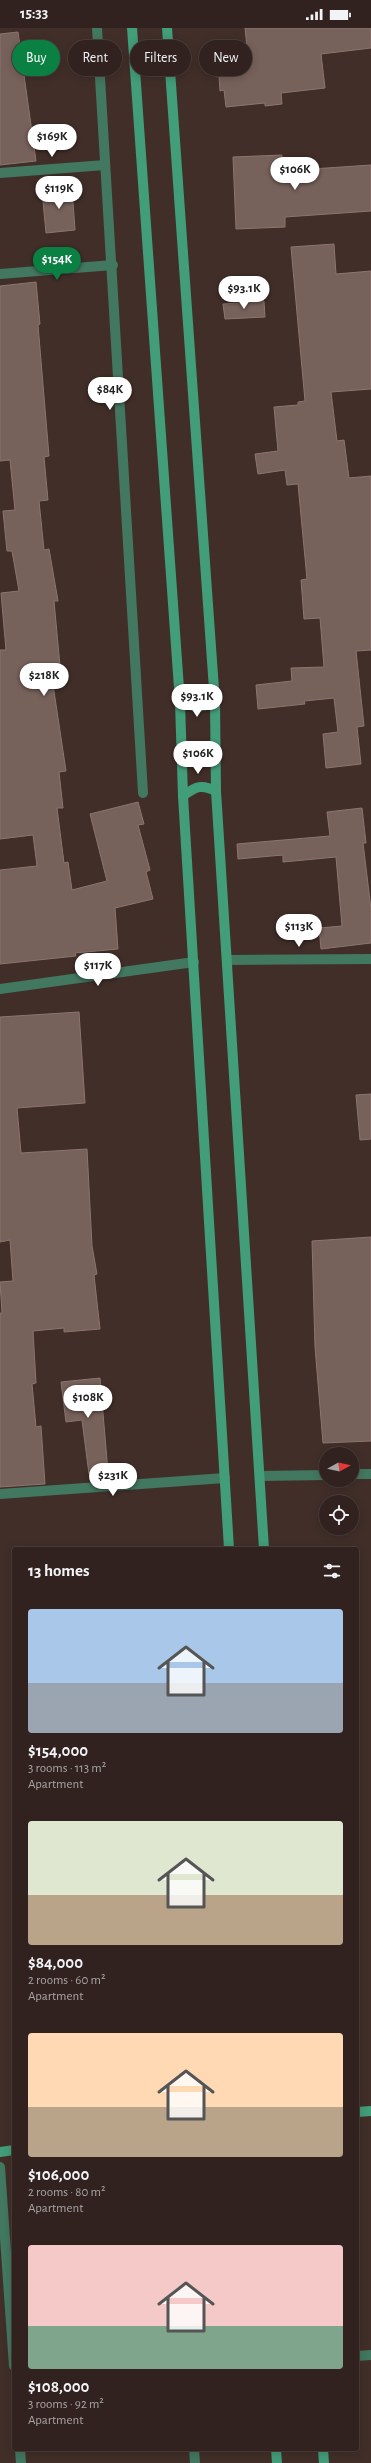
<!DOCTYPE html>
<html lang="en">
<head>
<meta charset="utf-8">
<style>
  body { margin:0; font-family:"Alegreya Sans",sans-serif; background:#3d2f2c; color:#f1f3f6; height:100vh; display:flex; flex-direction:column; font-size:15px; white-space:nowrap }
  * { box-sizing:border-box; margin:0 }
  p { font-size:13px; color:#a8a4a4 }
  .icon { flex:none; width:22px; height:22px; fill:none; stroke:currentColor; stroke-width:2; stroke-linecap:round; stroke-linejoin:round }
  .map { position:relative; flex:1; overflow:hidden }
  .sheet { position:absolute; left:12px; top:1519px; width:347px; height:904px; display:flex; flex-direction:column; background:#31221f; border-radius:4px; box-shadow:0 2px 10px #0003,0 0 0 1px #4c3f3d }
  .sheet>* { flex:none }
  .hud { position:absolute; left:12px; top:12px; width:347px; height:36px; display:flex; gap:8px }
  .needle { width:26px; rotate:82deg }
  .buttons { position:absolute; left:319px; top:1419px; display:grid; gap:8px }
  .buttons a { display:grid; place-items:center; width:40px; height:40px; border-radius:50%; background:#31221f; box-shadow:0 2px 10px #0003,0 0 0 1px #4c3f3d; font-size:20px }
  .price { position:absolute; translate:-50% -34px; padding:0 9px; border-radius:14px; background:#fff; color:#222; font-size:13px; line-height:26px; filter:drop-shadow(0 1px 2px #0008) }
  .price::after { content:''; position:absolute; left:50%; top:24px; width:12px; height:9px; margin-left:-6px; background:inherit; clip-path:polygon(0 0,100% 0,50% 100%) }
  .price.active { background:#0b8043; color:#fff }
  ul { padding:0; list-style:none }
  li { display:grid; align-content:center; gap:8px; height:212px; padding:0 16px }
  li span { display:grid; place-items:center; height:124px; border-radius:4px; color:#555 }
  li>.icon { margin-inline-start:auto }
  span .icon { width:72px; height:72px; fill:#fffc; stroke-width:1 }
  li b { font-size:17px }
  h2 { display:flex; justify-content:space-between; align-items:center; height:48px; padding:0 16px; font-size:17px }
  .tag { padding:0 14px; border-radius:18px; background:#31221f; box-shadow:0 2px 10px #0003,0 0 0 1px #4c3f3d; font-size:14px; line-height:36px }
  .tag.active { background:#0b8043; color:#fff }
  .status { display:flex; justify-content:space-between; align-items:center; height:28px; padding:0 20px; background:#31221f; direction:ltr }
  .status svg { height:11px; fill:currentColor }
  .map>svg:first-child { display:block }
  .building { fill:#77615b; stroke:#8c756f }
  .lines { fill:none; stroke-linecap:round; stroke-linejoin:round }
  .street { stroke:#427760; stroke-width:10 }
  .secondary { stroke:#429d79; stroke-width:10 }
</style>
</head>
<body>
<div class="status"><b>15:33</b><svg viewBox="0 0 49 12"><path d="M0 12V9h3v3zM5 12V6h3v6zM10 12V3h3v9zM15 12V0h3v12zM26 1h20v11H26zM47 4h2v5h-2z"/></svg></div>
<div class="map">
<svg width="371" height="2435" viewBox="0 0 371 2435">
  <rect width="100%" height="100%" fill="#412e29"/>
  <!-- building -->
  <g class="building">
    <path d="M245,0H371V20L321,26L325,60L281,65L282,76L265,78V75L226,79L224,62L220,63L219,48L216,49L212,21L247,19Z"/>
    <path d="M18,4L36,133L0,137V6Z"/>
    <path d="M282,127V143L371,137V183L285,189V199L236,201L233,129Z"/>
    <path d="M72,160L75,202L46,205L42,163Z"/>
    <path d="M334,216L336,246L371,243V361L331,364L337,413L344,412L349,450L371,448V622L356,623L364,698L357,699L361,736L326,740L323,706L338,704L334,670L304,673L305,676L258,681L256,657L292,653L291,640L324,639L320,590L304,591L301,552L307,551L298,456L287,457L285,442L258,446L255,426L278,423L274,379L298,377V374L305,373L291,219Z"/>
    <path d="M36,254L40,296L38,297L49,428L44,429L48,472L39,473L44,522L49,521L58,573H54L61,649L52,650L66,743L59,744L63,780H57L64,835L68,834L72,862L107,853L90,786L138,774L144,796L138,797L150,842L146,844L153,871L115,880L118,921L75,925L76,928L0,936V842L37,838L33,807L0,811V622H6L1,565L19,563L12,523H7L3,483L15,482L10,432L0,433V258Z"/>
    <path d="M264,273L265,289L225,291L223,276Z"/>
    <path d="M362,780L366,815H363L371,881V915L321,921L319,900L342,898L336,829L283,834V827L238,831L237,816L330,808L327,784Z"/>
    <path d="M79,984L85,1075L17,1080L21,1125L87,1121L92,1218L97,1246L94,1247L100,1301L64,1304V1300L33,1303L36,1355L32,1356L36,1399L41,1398L45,1456L0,1459V1285H2L0,1254L13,1253L10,1212L0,1214V989Z"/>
    <path d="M371,1066V1111L360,1112L356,1067Z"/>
    <path d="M371,1209V1413L323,1415L315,1319L312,1213Z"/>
    <path d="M100,1350L108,1444L89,1446L82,1392L66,1394L61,1354Z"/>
  </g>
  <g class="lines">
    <!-- street -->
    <g class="street">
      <path d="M97,0L143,765"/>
      <path d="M0,145L105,137"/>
      <path d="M0,246L113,237"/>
      <path d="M228,932L371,931"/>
      <path d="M0,961L194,934"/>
      <path d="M352,1446H371"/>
      <path d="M260,1448L326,1447"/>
      <path d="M0,1466L225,1450"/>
      <path d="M0,2139L14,2338"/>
      <path d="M357,2328L371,2327"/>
      <path d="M20,2421L21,2435"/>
      <path d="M194,2421L195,2435"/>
    </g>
    <!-- secondary -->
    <g class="secondary">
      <path d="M132,0L180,674L183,768L229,1521"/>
      <path d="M167,0L215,675L216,763L264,1521"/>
      <path d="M180,674L197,679L215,675"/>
      <path d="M183,768C196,758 202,756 216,763"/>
      <path d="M357,2084L371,2083"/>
      <path d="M0,2124L14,2122"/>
      <path d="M276,2421L277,2435"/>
      <path d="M323,2421L324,2435"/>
    </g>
  </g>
</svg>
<div class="buttons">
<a><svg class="needle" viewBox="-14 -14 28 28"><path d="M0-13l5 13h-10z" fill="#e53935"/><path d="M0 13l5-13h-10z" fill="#a8a4a4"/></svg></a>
<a><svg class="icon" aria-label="locate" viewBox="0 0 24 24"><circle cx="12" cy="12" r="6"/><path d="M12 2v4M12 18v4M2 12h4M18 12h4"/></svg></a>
</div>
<b class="price" style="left:52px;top:130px">$169K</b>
<b class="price" style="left:295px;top:163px">$106K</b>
<b class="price" style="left:59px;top:182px">$119K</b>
<b class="price active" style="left:57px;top:253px">$154K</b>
<b class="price" style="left:244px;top:282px">$93.1K</b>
<b class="price" style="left:110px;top:383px">$84K</b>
<b class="price" style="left:44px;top:669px">$218K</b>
<b class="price" style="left:197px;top:690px">$93.1K</b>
<b class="price" style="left:198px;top:747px">$106K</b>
<b class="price" style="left:299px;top:920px">$113K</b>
<b class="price" style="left:98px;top:959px">$117K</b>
<b class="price" style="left:88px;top:1391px">$108K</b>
<b class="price" style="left:113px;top:1469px">$231K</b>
<div class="hud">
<a class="tag active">Buy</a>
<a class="tag">Rent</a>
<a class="tag">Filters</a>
<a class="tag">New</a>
</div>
<section class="sheet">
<h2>13 homes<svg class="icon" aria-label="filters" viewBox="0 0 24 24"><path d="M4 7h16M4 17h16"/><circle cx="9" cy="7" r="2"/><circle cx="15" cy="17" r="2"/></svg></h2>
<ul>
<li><span style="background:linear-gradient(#a9c7e8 60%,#9aa5b1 0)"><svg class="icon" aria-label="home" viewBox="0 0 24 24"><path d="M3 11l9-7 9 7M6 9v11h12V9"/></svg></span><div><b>$154,000</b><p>3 rooms · 113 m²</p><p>Apartment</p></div></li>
<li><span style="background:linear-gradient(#dfe7d0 60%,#b9a48a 0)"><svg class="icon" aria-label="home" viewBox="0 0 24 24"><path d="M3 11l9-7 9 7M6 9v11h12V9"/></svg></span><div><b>$84,000</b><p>2 rooms · 60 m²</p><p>Apartment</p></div></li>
<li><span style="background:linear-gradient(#ffd9b3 60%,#b9a48a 0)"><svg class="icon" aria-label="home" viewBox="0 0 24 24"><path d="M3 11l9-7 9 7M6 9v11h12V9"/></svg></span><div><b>$106,000</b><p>2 rooms · 80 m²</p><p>Apartment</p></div></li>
<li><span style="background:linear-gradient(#f6c9c9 65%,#7fa58c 0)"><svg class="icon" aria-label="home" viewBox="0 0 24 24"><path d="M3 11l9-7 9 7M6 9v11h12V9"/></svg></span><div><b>$108,000</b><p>3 rooms · 92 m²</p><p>Apartment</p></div></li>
</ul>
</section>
</div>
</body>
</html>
